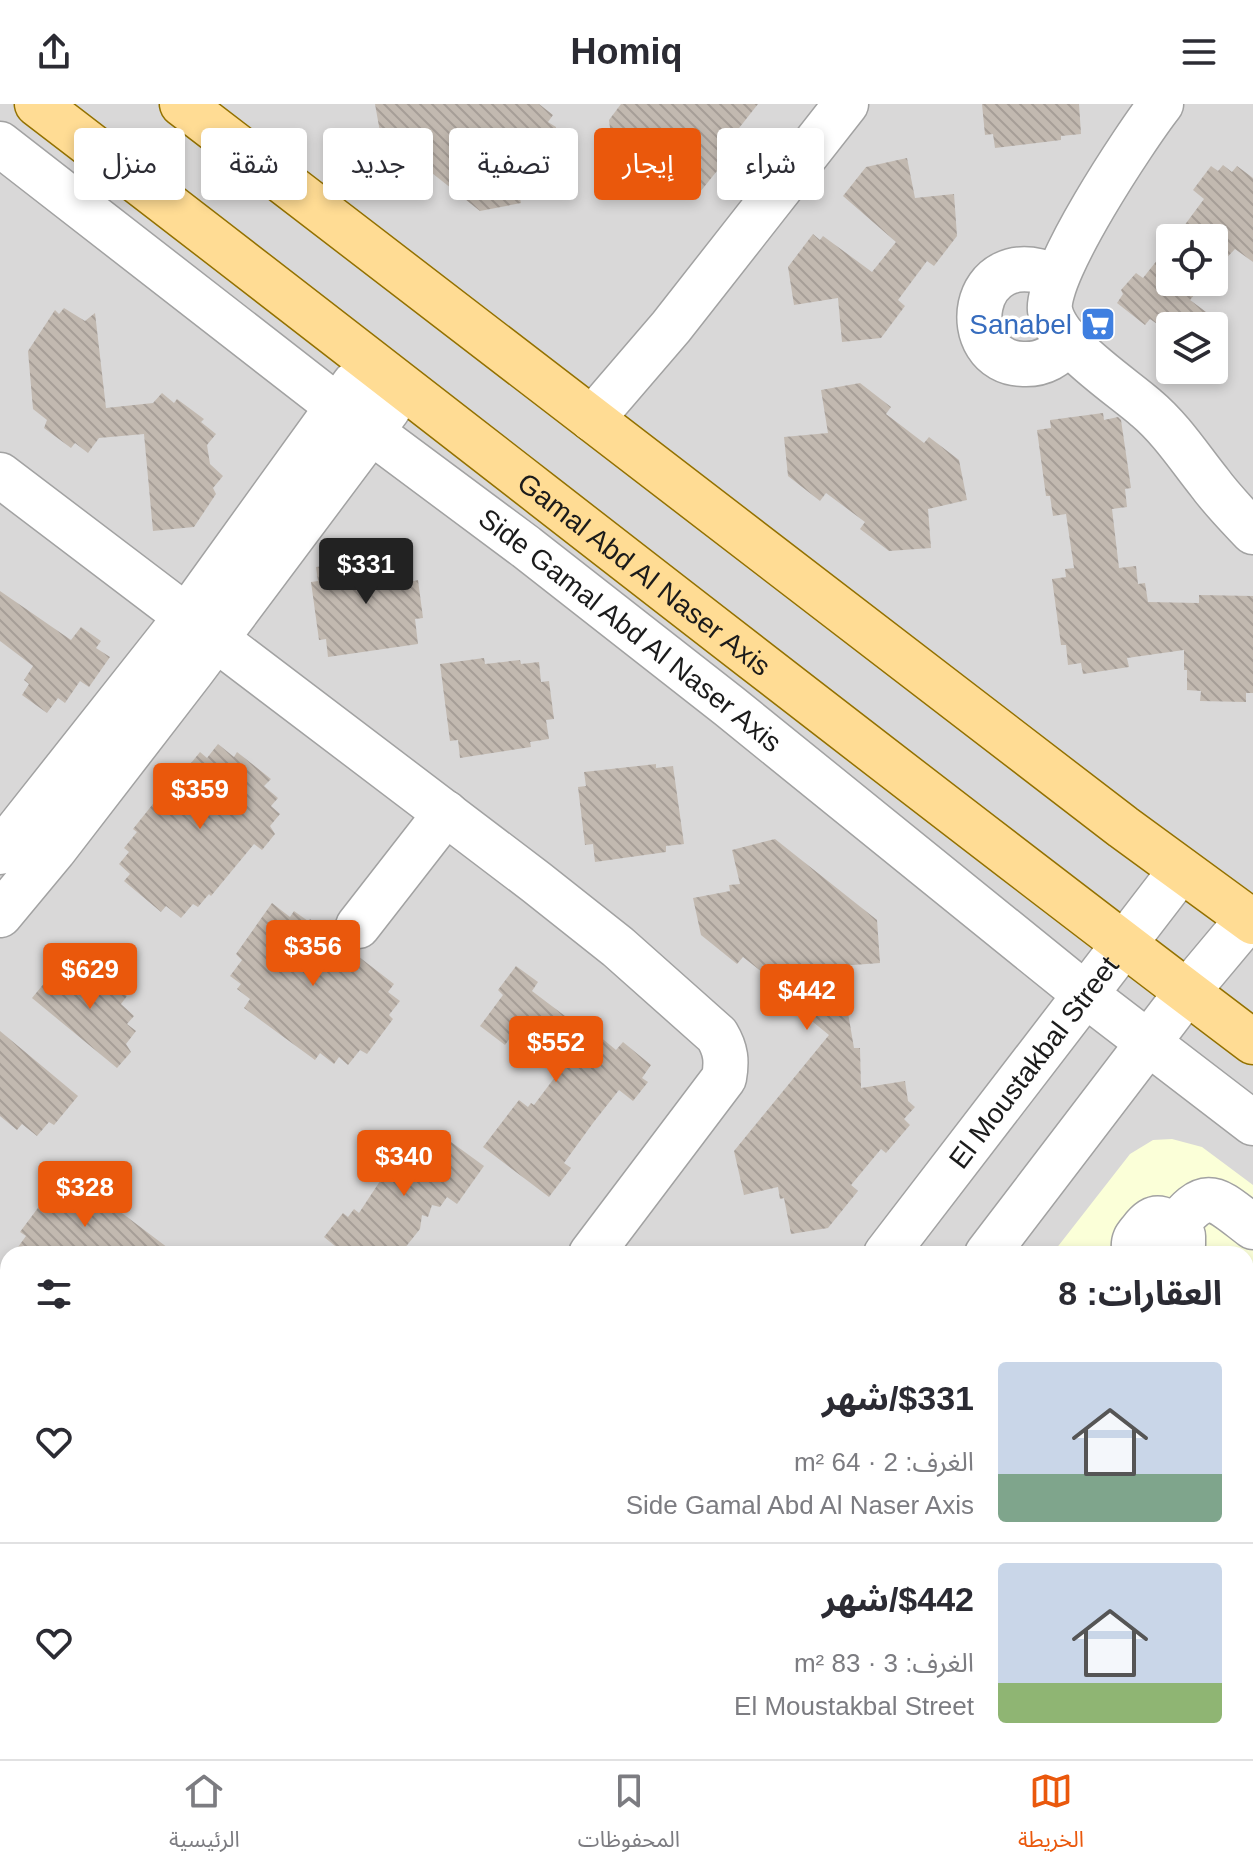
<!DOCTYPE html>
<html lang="ar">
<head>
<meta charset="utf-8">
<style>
  body { margin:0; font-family:Arial,"Noto Sans Arabic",sans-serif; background:#f7f7f7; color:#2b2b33; direction:rtl; height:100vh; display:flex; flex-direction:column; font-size:30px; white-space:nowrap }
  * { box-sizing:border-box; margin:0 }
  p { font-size:26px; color:#7c7c81 }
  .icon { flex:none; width:44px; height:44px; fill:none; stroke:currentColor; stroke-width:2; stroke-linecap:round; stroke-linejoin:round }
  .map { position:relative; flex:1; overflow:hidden; direction:ltr }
  .drawer { position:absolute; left:0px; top:1142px; width:1254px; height:514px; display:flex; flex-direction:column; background:#fff; border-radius:24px 24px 0 0; box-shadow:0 4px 12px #0003; direction:rtl }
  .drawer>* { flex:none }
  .top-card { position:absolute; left:24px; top:24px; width:800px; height:72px; direction:rtl; display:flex; gap:16px }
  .controls { position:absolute; left:1156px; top:120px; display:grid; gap:16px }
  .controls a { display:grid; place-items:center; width:72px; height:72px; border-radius:8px; background:#fff; box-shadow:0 4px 12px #0003; font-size:40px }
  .price { position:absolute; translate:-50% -68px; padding:0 18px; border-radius:8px; background:#ea580c; color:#fff; font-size:26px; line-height:52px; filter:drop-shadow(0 2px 4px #0008) }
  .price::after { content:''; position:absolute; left:50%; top:48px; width:24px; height:18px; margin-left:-12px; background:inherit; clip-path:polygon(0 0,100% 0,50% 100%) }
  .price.active { background:#222; color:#fff }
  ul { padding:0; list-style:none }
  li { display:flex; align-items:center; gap:24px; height:200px; padding:0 32px }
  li+li { border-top:2px solid #e1e1e2 }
  li span { display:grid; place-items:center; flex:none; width:224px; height:160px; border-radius:8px; color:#555 }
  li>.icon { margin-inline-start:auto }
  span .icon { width:96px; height:96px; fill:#fffc; stroke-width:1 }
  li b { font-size:34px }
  h2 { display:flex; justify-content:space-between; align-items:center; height:96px; padding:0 32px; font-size:34px }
  .chip { padding:0 28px; border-radius:8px; background:#fff; box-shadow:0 4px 12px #0003; font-size:28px; line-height:72px }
  .chip.active { background:#ea580c; color:#fff }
  header { display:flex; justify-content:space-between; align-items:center; height:104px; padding:0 32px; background:#fff; font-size:36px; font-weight:700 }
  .tab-bar { display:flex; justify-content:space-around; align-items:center; height:112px; border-top:2px solid #e1e1e2; background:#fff; font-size:22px; color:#7c7c81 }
  .tab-bar a { display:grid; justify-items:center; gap:4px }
  .tab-bar .active { color:#ea580c }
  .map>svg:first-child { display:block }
  .residential { fill:#d9d8d8; fill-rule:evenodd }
  .education { fill:#fbffd8 }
  .grass { fill:#bfeaa3 }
  .building { fill:url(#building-back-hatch) }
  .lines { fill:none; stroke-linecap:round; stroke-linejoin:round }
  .minor-casing { stroke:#a2a2a2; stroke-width:47 }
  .major-casing { stroke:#937100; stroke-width:47 }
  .minor { stroke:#fff; stroke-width:44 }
  .major { stroke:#ffdc94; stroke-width:44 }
  .labels { text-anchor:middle; stroke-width:7; stroke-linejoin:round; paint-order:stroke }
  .shop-label { font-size:28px; fill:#366cbe; stroke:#fff; text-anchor:end }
  .street-label { font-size:28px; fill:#1b1b1b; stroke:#fff }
</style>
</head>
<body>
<header><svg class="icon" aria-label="menu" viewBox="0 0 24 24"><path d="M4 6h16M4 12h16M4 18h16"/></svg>Homiq<svg class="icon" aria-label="share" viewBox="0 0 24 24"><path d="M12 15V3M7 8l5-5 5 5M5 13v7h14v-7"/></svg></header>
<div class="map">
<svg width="1253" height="1655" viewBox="0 0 1253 1655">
  <defs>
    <pattern id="building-back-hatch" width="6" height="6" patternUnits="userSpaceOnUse" patternTransform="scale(2)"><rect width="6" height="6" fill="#c2b9b0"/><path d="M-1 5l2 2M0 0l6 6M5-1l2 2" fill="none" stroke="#a69e97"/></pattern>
  </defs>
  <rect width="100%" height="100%" fill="#edeae0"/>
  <!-- residential -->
  <path class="residential" d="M0,0H1253V1655H0ZM1170,134H1214V178H1170ZM1170,222H1214V266H1170ZM8,1150H1246V1648H8Z"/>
  <!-- education -->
  <path class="education" d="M1172,1035L1202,1043L1253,1081V1655H665L668,1648H1246V1150H1052L1130,1050L1153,1036Z"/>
  <!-- grass -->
  <g class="grass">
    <path d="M1253,1158V1269L1246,1264V1166Z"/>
    <path d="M676,1648H848L857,1655H673Z"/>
  </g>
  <!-- building -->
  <g class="building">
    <path d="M375,0H539L553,11L548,18L556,23V53L514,66L521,99L480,107L380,28Z"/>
    <path d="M621,0H758L717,52L725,57L700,88L660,92L657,48L614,55L609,16Z"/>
    <path d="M982,0H1079L1081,30L1061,32V36L995,44L993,30L985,31Z"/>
    <path d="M907,54L915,94L954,90L957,132L934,162L927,157L898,196L905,202L881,234L842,238L838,194L794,201L788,163L813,130L820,136L823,132L872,168L896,138L843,92L866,63Z"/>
    <path d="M1223,61L1232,68L1237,62L1253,74V158L1235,145L1214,167V134H1175L1204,95L1193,86L1211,62L1218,67Z"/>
    <path d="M1170,140V178H1205L1190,196L1225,222H1160L1150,215L1145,221L1117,199L1123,190L1121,186L1136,169L1143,174Z"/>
    <path d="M64,204L85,217L95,209L106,304L153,299L162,289L174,299L177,295L204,315L201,318L216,330L207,341L210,360L223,372L213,384L216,390L194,423L153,427L144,330L99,334L88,349L75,339L71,344L44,324L47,316L33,305L28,247L55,206L59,210Z"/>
    <path d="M860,279L891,303L886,310L924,339L929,333L959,356L967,396L928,405L931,444L889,447L860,425L865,418L826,389L820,397L788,372L784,333L828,329L821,286Z"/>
    <path d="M1103,309L1104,316L1118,313L1121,316L1131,384L1125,385L1127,403L1112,405L1119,464L1136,462L1138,480L1145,479L1148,498L1199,499V491L1253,492V589H1246V598L1200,597L1201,587L1187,586V566H1184V546L1127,554L1129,563L1083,570L1081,559L1068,561L1066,541H1061L1052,475L1066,473L1065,465L1074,464L1066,410L1053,412L1050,392H1046L1037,326L1051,324L1050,316Z"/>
    <path d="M389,454V459L407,457L410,478L418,476L423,514L415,515L418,540L328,553L326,535L319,536L311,478L318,477L316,463Z"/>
    <path d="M0,487L71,536L81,523L101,537L96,544L110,553L89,583L80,577L65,599L58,594L47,609L22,591L29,580L24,576L33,562L0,537Z"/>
    <path d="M484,554L485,560L520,556L521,560L539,558L541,578L549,577L554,615L546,616L549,635L530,638L531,643L460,654L458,636L450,637L440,560Z"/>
    <path d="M218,640L234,653L237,648L271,675L264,682L278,694L271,702L280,710L270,722L275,730L262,746L254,740L211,792L209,790L198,803L193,800L181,814L166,802L161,808L124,777L130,770L119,760L129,748L124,744L137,728L133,725L184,661L187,664L200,648L207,654Z"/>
    <path d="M656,660V664L673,662L684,740L666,742V748L595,758L593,740L585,741L578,683L586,682L584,668Z"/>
    <path d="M775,735L877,816L880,859L840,862L854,944H860L861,984L905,977L908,997L915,1003L904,1015L910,1021L886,1049L881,1045L851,1081L858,1087L828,1124L791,1130L784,1094L780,1095L778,1083L744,1091L734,1047L829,931L776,888L780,882L743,853L737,860L701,831L693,794L730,787L729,781L740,780L732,746Z"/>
    <path d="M272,799L290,813L294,807L308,817L310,815L394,880L388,888L400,897L389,911L393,915L367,950L360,946L348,961L339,953L334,960L320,949L315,956L244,904L250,895L237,885L241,880L230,872L242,856L236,850Z"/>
    <path d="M74,858L89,870L93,866L127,892L121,900L134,912L127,920L136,927L126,940L131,948L117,964L32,894L55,866L63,872Z"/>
    <path d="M516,862L538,878L532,887L590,931L593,927L616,946L623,938L651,961L642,974L648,978L633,997L619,986L593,1019L564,1059L571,1064L549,1093L483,1043L519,996L528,1003L531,999L534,1001L564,961L538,942L510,934L505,941L480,922L503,891L498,886Z"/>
    <path d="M0,927L78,992L54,1021L49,1018L37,1032L22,1020L17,1026L0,1012Z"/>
    <path d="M395,1033L414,1046L419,1039L440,1054L451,1038L484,1062L457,1100L447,1093L440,1103L432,1101L428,1113L422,1111L420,1125L400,1150H345L324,1133L343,1109L348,1113L354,1105L359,1109L388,1065L378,1058Z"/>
    <path d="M66,1082L79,1092L82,1087L99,1099L102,1094L176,1150H13L26,1132L20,1128L49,1089L57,1095Z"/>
  </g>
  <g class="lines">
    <!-- minor casing -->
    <g class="minor-casing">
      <g id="minor">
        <path d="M1161,0C1136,32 1045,169 1050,206C1056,240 1121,282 1146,304C1171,325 1189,353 1209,378C1222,396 1238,412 1253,428"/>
        <path id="s1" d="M0,40L338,303L526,443L729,602L1086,891L1253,1019"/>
        <path d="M1056,173C967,134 955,259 1023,260C1044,261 1056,252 1070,237"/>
        <path d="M592,315L671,223L846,0"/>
        <path d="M0,371L536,778L618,843L717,931C726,946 727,957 724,974L591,1150"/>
        <path d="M0,748L186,513L354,280"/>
        <path d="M0,811L54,746L192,567L388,305"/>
        <path d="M358,822L446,709"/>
        <path d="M1174,1124C1207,1080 1216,1095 1253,1123"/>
        <path id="s2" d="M886,1150L1181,766"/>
        <path d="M987,1150L1187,888L1249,814"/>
        <path d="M1139,1150L1134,1145C1133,1136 1136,1133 1141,1127C1157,1105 1167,1116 1183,1132V1141L1177,1150"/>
        <path d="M0,1192L8,1199"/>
        <path d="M0,1248L8,1255"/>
        <path d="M479,1648L487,1655"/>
        <path d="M571,1648L580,1655"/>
        <path d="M1092,1648L1101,1655"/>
        <path d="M1202,1655L1207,1648"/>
      </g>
    </g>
    <!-- major casing -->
    <g class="major-casing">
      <g id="major">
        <path id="s3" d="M37,0C443,311 844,629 1253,938"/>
        <path d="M182,0L1123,723L1253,818"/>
      </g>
    </g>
    <!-- minor -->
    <use href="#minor" class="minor"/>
    <!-- major -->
    <use href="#major" class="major"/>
  </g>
  <!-- icons -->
  <defs>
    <g id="supermarket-square" transform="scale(1.8)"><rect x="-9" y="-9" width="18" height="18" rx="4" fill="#3f7fe0" stroke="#fff"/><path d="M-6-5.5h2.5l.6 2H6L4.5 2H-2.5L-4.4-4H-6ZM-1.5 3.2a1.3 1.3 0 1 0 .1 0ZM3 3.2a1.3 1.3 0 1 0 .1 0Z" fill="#fff"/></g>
  </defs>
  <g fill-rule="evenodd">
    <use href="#supermarket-square" x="1098" y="220"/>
  </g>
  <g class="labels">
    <!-- shop labels -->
    <g class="shop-label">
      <text x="1072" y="230">Sanabel</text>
    </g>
    <!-- street labels -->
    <g class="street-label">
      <text dy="10" stroke="none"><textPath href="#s3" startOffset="768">Gamal Abd Al Naser Axis</textPath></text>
      <text dy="10" stroke="none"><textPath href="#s1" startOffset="796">Side Gamal Abd Al Naser Axis</textPath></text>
      <text dy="10" stroke="none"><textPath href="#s2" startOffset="242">El Moustakbal Street</textPath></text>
    </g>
  </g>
</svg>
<div class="controls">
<a><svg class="icon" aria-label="locate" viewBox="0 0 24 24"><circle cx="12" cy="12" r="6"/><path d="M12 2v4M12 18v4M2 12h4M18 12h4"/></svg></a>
<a><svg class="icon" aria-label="layers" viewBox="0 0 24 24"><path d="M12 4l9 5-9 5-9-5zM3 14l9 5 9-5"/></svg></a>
</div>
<b class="price active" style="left:366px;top:502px">$331</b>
<b class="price" style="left:200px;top:727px">$359</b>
<b class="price" style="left:313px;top:884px">$356</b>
<b class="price" style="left:90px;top:907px">$629</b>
<b class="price" style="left:807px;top:928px">$442</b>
<b class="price" style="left:556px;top:980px">$552</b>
<b class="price" style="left:404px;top:1094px">$340</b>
<b class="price" style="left:85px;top:1125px">$328</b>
<div class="top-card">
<a class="chip">شراء</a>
<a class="chip active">إيجار</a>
<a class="chip">تصفية</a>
<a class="chip">جديد</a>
<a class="chip">شقة</a>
<a class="chip">منزل</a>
</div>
<section class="drawer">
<h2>العقارات: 8<svg class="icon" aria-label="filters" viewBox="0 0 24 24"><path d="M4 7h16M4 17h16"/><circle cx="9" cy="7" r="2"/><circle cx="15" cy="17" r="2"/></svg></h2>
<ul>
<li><span style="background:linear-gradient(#c9d6e8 70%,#7fa58c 0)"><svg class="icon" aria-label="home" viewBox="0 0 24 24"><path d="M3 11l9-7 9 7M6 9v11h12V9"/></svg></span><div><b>$331/شهر</b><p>الغرف: 2 · 64 m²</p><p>Side Gamal Abd Al Naser Axis</p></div><svg class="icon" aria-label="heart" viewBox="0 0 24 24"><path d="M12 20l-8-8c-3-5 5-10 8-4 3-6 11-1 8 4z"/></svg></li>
<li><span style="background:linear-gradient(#c9d6e8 75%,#8fb573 0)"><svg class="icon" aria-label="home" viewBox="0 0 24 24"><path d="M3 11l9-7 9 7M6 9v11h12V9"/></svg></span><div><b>$442/شهر</b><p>الغرف: 3 · 83 m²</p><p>El Moustakbal Street</p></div><svg class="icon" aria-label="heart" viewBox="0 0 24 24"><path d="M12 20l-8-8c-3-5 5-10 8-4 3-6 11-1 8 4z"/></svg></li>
</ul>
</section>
</div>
<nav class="tab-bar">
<a class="active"><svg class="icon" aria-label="map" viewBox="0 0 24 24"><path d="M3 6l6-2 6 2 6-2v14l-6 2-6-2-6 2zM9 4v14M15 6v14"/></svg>الخريطة</a>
<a><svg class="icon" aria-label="saved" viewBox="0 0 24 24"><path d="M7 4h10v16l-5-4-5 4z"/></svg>المحفوظات</a>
<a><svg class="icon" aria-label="home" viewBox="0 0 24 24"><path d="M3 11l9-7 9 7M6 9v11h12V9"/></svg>الرئيسية</a>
</nav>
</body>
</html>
